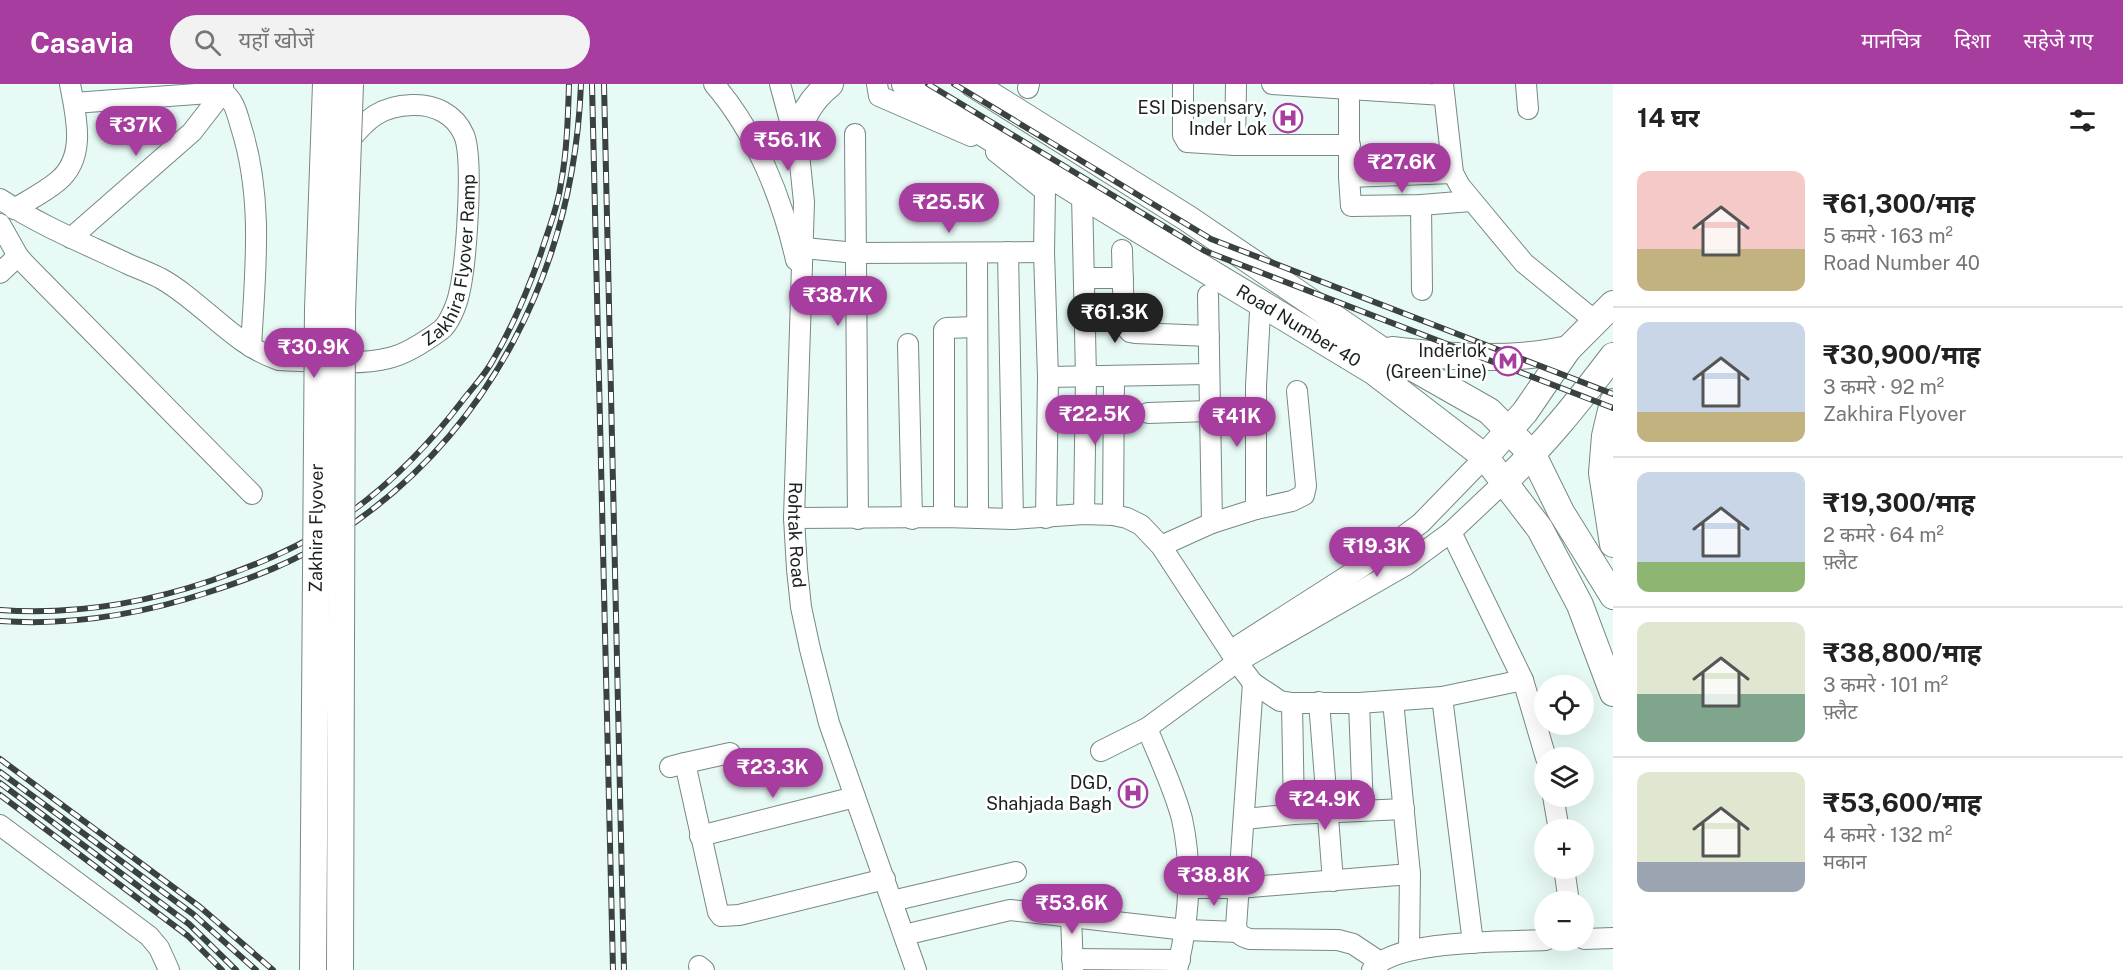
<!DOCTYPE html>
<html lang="hi">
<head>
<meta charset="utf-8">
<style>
  body { margin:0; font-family:"Public Sans","Noto Sans Devanagari",sans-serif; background:#f2f2f2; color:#222; height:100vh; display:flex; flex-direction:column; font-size:22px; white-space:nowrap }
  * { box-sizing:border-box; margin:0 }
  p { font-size:20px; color:#767676 }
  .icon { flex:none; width:33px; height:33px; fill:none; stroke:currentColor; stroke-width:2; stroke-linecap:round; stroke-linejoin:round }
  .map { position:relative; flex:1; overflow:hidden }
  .sheet { display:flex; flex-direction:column; background:#fff; width:510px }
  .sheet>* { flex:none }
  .buttons { position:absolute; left:1534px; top:591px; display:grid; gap:12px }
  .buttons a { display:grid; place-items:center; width:60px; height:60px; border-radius:50%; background:#fff; box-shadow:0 6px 24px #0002; font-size:30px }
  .price { position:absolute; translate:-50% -51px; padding:0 14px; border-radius:21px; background:#a73d9f; color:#fff; font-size:20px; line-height:39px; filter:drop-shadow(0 2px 3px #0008) }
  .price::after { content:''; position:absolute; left:50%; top:36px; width:18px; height:14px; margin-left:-9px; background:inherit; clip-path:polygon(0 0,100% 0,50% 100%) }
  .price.active { background:#222; color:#fff }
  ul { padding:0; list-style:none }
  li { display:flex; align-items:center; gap:18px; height:150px; padding:0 24px }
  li+li { border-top:2px solid #e0e0e0 }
  li span { display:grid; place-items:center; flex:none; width:168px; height:120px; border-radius:12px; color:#555 }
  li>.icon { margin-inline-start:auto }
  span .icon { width:72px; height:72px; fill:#fffc; stroke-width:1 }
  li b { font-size:26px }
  h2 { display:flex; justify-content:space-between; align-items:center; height:72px; padding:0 24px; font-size:26px }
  header { display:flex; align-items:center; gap:36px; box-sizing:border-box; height:84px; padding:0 30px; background:#a73d9f; color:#fff }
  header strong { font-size:28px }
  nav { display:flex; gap:33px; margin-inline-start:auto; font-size:21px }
  .search { width:420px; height:54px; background:#f2f2f2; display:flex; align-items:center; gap:15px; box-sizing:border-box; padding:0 21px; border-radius:33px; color:#767676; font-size:22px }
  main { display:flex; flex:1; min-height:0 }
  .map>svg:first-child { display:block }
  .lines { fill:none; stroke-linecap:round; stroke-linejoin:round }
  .minor-casing { stroke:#778885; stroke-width:22 }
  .major-casing { stroke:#778885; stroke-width:28 }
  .minor { stroke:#fff; stroke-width:20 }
  .major { stroke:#fff; stroke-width:26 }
  .rail-casing { stroke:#394240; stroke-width:6 }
  .rail { stroke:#fff; stroke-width:4; stroke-dasharray:11; stroke-linecap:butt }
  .major-bridge-casing { stroke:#778885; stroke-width:28; stroke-linecap:butt }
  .major-bridge { stroke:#fff; stroke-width:26 }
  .labels { text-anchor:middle; stroke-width:5; stroke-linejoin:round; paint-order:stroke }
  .poi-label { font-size:18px; fill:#1a2120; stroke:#fff; text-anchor:end }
  .street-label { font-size:18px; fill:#1a2120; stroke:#fff }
</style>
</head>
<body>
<header>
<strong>Casavia</strong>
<div class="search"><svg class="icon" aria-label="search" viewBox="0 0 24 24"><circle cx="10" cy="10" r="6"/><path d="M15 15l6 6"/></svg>यहाँ खोजें</div>
<nav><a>मानचित्र</a><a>दिशा</a><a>सहेजे गए</a></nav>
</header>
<main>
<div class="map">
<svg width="1613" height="886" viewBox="0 0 1613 886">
  <rect width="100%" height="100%" fill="#e7faf5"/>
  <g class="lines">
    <!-- minor casing -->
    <g class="minor-casing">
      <g id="minor">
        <path d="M714,0C756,49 782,114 796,176"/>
        <path id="s1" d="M780,0L799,70L804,118L794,434L797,485L801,523L810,565L829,639L916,886"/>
        <path d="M877,0L879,12L971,52"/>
        <path d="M1183,0V51L1187,58L1235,61H1350"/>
        <path d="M1272,0L1443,11"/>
        <path d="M1443,0L1453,89L1460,102L1524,179L1595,237"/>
        <path d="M1526,0L1528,25"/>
        <path d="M1028,4L1029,0"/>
        <path d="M1349,4V93L1351,122L1421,121L1471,117"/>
        <path d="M74,19L223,8C235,17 237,30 241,43C264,115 255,189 251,263"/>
        <path d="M855,50L858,435"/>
        <path d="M1235,61L1236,0"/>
        <path d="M996,68L1045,107L1044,168L1048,293L1046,434"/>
        <path d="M1349,93L1453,89"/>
        <path d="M1082,110L1086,293L1084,430"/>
        <path id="s2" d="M0,115C41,142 86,160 130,181C140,185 150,189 160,194C202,217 233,261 279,276C312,277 358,282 389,274C407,270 426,257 441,246C449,240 457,220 459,210C466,182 474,75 464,51C455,30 434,20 412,21C380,22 367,35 348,58"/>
        <path d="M1421,121L1422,206"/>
        <path d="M14,125C29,116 45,108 58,97C87,73 76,32 70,0"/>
        <path d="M0,140L18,172L25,180L252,410"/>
        <path d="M71,154L192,48L223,8V0"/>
        <path d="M804,164L856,169L1044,168"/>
        <path d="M1122,166L1124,241L1130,248L1135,249L1209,252"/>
        <path d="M1008,168L1013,435"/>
        <path d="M977,169L978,434"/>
        <path d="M0,189L18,172"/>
        <path d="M1085,194H1123"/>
        <path d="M1208,211L1212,439"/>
        <path d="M908,260L912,435"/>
        <path d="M1048,293L1209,290"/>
        <path d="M1148,329L1209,327"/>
        <path d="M1256,425L1292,417L1304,411L1306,402L1297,307"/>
        <path d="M1113,431L1114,293"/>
        <path d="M944,433V246L946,244L976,243"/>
        <path d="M794,434L944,433L1013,435L1084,430L1113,431L1127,434L1141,441L1161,462L1237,578L1253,599L1280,617L1292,619H1359L1442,613L1523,596"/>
        <path d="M1451,448L1523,596L1546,674"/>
        <path d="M1161,462L1212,439L1256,425V302L1260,228"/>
        <path d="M1230,567L1363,482L1421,439L1485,373"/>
        <path d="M1253,599L1236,843C1239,851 1242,853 1250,855L1338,856L1353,860L1380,878"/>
        <path d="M1442,613L1473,859"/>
        <path d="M1393,617L1410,790L1409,866"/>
        <path d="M1319,618L1333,797"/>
        <path d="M1292,619L1294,730"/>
        <path d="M1359,619L1363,726"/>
        <path d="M1147,644C1159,674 1174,704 1182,735C1193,785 1189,836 1177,886"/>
        <path d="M1101,667L1147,644L1237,578L1406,481L1451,448L1503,399"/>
        <path d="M685,679L730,669"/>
        <path d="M670,683L685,679L718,828L721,832L739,831L885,795"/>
        <path d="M1553,712L1559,746"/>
        <path d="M1245,735L1294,730L1404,725"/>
        <path d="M0,741L149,852L159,864L169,886"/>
        <path d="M700,752L855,713"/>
        <path d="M1564,784L1569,818"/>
        <path d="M1189,804H1239L1410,790"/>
        <path d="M892,817L1016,788"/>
        <path d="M1071,832L1073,886"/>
        <path d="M904,851L1010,826L1186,846L1238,848"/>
        <path d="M1584,855L1613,854"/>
        <path d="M1072,875L1180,876"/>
        <path d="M699,882L704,886"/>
        <path d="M1372,886C1394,855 1508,858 1546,856"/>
      </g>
    </g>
    <!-- major casing -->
    <g class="major-casing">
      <g id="major">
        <path id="s3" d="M905,0L1100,122L1373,287L1485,373L1540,445L1580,521L1613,609"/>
        <path d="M973,0L1187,134L1380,265L1489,327L1533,371L1561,428L1613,512"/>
        <path d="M796,57C802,32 810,16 830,0"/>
        <path d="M1392,266C1449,273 1511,278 1568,265"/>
        <path d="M1613,318L1605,352L1602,389L1613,460"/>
        <path d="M1485,373L1525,328L1568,265L1613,220"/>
        <path d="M1503,399C1545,360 1578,318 1613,272"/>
      </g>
    </g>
    <!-- minor -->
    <use href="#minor" class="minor"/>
    <!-- major -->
    <use href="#major" class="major"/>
    <!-- rail casing -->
    <g class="rail-casing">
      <g id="rail">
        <path d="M592,0L613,886"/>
        <path d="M604,0L624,886"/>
        <path d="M928,0L1205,167L1613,324"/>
        <path d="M954,0L1211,155L1613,310"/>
        <path d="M0,526C71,531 142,520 210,497C251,483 292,467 329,443C382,409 425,366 463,316C473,303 485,291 493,276C513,242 528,206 541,169C548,146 558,123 561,99C567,67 568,33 569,0"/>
        <path d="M0,537C71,542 142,530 209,508C252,494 295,478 333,453C490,353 574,183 581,0"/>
        <path d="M0,675L200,823L273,886"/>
        <path d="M0,688L193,830L256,886"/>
        <path d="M0,699L189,840L236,886"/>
        <path d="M0,711L188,852L222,886"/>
      </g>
    </g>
    <!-- rail -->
    <use href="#rail" class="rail"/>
    <!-- major-bridge casing -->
    <g class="major-bridge-casing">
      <g id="major-bridge">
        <path id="s4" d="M313,886L318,225L326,0"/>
        <path d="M340,886L342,228L350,0"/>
      </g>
    </g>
    <!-- major-bridge -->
    <use href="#major-bridge" class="major-bridge"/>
  </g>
  <!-- icons -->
  <defs>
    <g id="hospital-ring" transform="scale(1.5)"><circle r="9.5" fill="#fff" stroke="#a73d9f" stroke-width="1.5"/><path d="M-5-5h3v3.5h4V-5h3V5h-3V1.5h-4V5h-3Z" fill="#a73d9f"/></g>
    <g id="metro-ring" transform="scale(1.5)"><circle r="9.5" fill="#fff" stroke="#a73d9f" stroke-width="1.5"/><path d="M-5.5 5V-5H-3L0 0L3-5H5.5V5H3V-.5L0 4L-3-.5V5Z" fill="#a73d9f"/></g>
  </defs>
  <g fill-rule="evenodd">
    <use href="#hospital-ring" x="1288" y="34"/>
    <use href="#metro-ring" x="1508" y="277"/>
    <use href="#hospital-ring" x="1133" y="709"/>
  </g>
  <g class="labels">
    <!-- poi labels -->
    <g class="poi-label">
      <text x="1267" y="30">ESI Dispensary,<tspan x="1267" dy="21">Inder Lok</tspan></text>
      <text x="1487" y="273">Inderlok<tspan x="1487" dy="21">(Green Line)</tspan></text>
      <text x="1112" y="705">DGD,<tspan x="1112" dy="21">Shahjada Bagh</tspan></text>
    </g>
    <!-- street labels -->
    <g class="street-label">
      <text dy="6" stroke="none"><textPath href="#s2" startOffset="564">Zakhira Flyover Ramp</textPath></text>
      <text dy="6" stroke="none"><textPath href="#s3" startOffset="462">Road Number 40</textPath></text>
      <text dy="6" stroke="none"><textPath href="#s4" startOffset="442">Zakhira Flyover</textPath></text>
      <text dy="6" stroke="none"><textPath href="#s1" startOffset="454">Rohtak Road</textPath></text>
    </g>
  </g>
</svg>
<div class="buttons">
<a><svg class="icon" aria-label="locate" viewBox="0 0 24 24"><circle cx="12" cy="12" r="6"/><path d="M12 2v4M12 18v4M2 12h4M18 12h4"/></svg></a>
<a><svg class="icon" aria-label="layers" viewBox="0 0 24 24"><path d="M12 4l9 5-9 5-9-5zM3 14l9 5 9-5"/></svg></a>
<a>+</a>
<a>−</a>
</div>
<b class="price" style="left:136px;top:73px">₹37K</b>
<b class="price" style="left:788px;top:88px">₹56.1K</b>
<b class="price" style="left:1402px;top:110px">₹27.6K</b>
<b class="price" style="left:949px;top:150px">₹25.5K</b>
<b class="price" style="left:838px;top:243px">₹38.7K</b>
<b class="price active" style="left:1115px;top:260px">₹61.3K</b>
<b class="price" style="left:314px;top:295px">₹30.9K</b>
<b class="price" style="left:1095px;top:362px">₹22.5K</b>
<b class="price" style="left:1237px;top:364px">₹41K</b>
<b class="price" style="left:1377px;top:494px">₹19.3K</b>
<b class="price" style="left:773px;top:715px">₹23.3K</b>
<b class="price" style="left:1325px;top:747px">₹24.9K</b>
<b class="price" style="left:1214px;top:823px">₹38.8K</b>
<b class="price" style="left:1072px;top:851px">₹53.6K</b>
</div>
<section class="sheet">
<h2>14 घर<svg class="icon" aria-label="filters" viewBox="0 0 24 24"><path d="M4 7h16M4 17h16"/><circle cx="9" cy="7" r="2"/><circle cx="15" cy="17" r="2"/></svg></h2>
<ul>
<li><span style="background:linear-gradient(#f6c9c9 65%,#c2b280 0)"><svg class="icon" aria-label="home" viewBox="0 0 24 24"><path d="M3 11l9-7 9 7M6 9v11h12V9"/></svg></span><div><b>₹61,300/माह</b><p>5 कमरे · 163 m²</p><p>Road Number 40</p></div></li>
<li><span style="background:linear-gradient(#c9d6e8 75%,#c2b280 0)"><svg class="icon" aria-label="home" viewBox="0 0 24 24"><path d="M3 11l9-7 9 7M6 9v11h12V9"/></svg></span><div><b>₹30,900/माह</b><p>3 कमरे · 92 m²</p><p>Zakhira Flyover</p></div></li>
<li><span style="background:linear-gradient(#c9d6e8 75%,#8fb573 0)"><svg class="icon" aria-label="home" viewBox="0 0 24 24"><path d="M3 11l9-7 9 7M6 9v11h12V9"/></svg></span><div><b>₹19,300/माह</b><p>2 कमरे · 64 m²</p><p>फ़्लैट</p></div></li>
<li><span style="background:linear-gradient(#dfe7d0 60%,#7fa58c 0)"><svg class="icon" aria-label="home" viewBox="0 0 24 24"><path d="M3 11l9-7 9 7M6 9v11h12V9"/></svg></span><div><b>₹38,800/माह</b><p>3 कमरे · 101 m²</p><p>फ़्लैट</p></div></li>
<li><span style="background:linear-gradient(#dfe7d0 75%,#9aa5b1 0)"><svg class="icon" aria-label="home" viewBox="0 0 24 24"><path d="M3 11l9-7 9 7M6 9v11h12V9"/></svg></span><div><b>₹53,600/माह</b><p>4 कमरे · 132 m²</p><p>मकान</p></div></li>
</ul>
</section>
</main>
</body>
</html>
